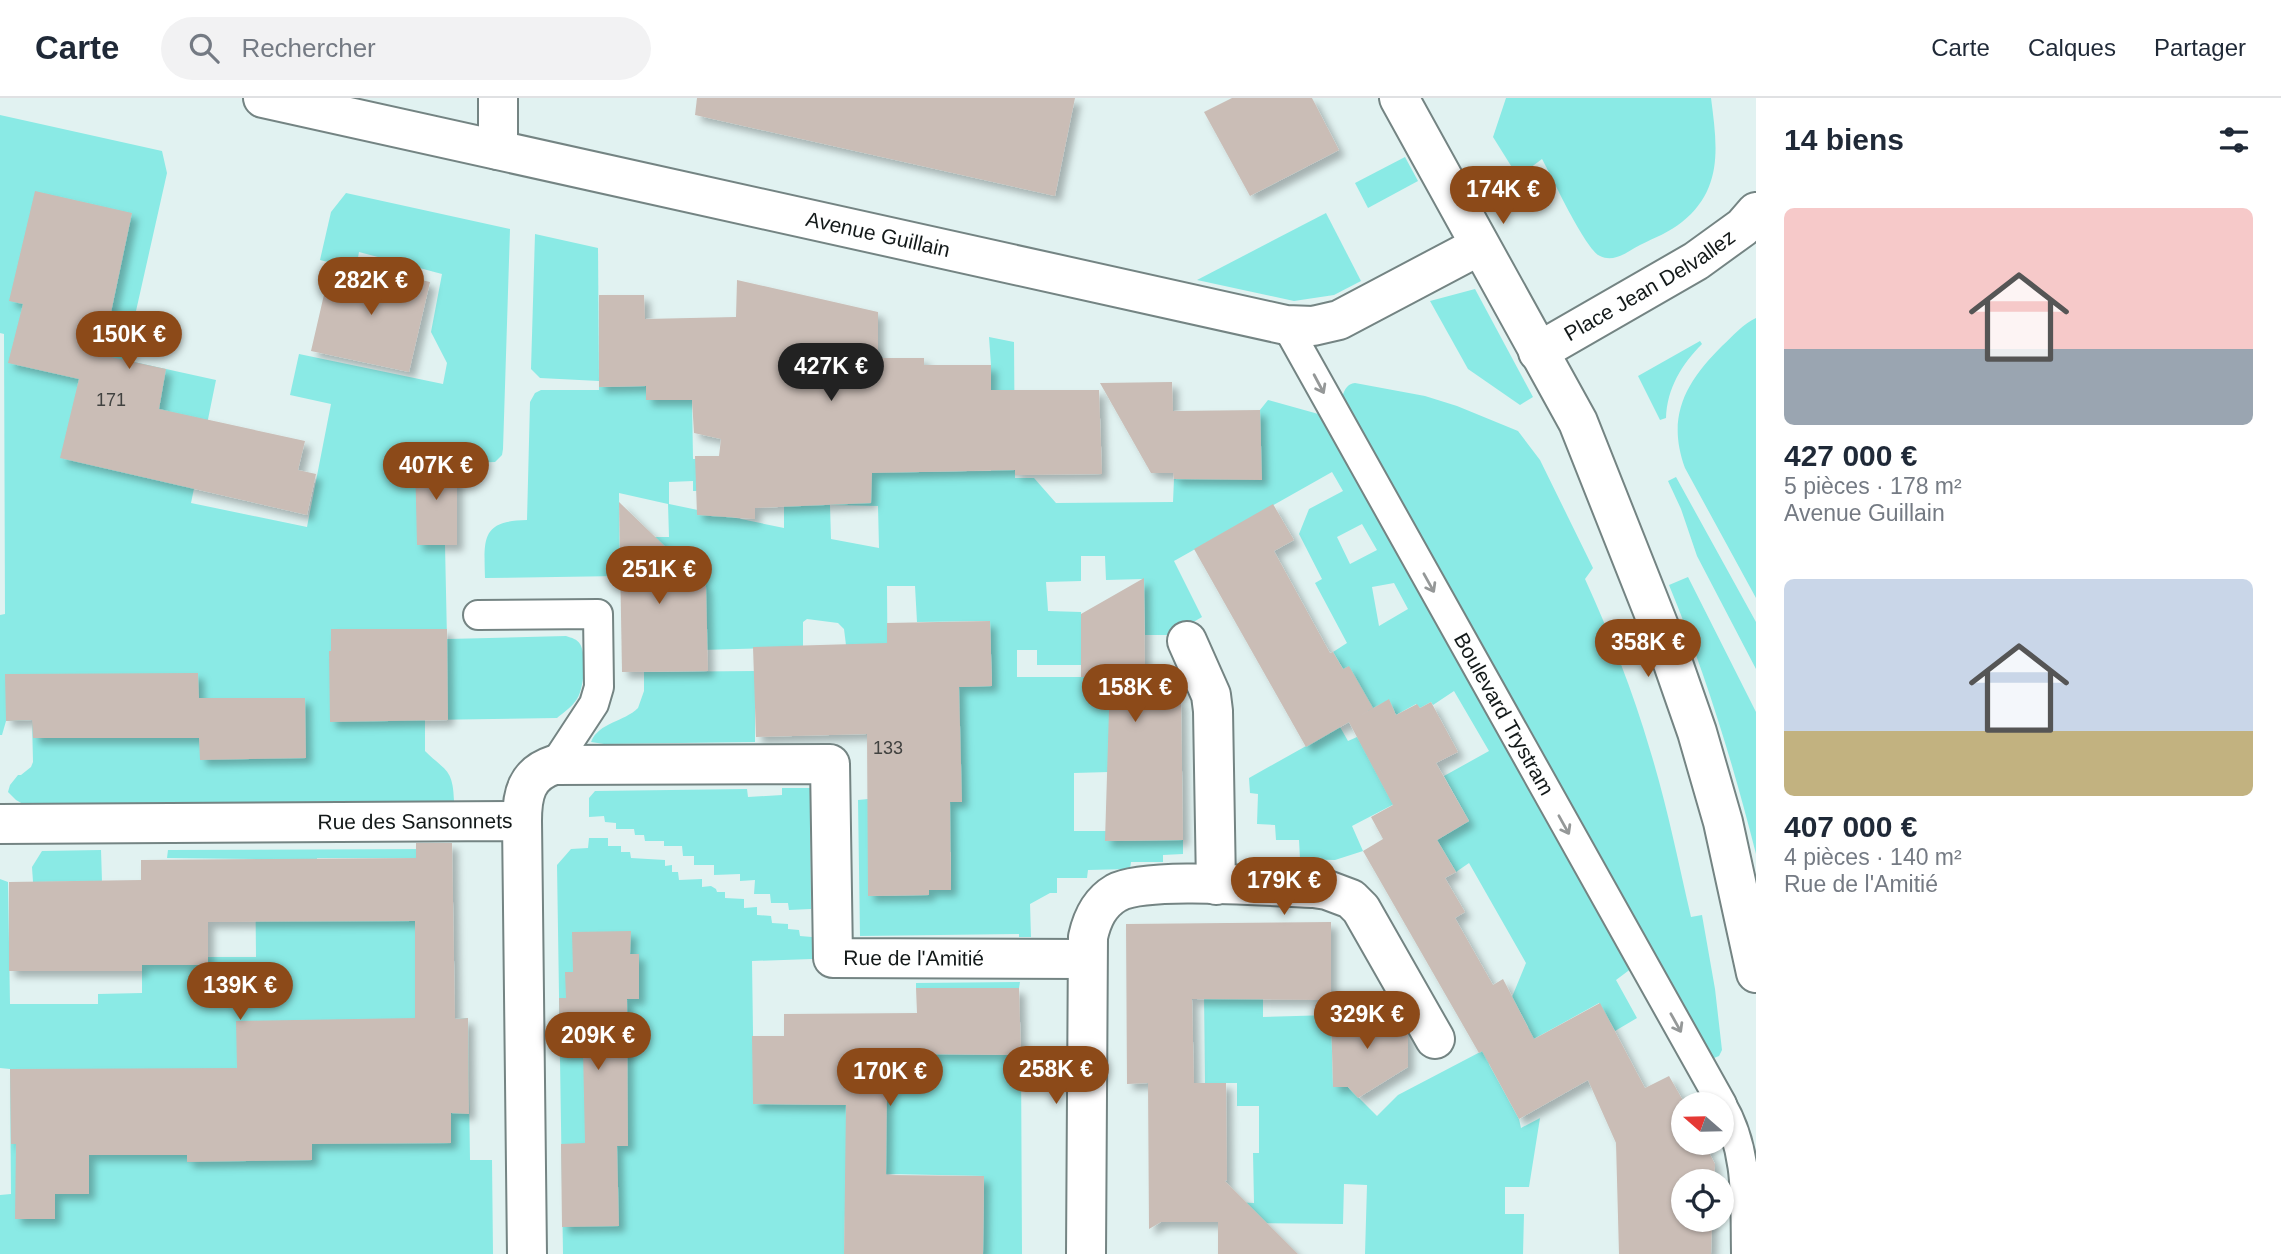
<!DOCTYPE html>
<html lang="fr">
<head>
<meta charset="utf-8">
<style>
  body { margin:0; font-family:Helvetica,sans-serif; background:#f2f2f3; color:#1f2937; height:100vh; display:flex; flex-direction:column; font-size:26px; white-space:nowrap }
  * { box-sizing:border-box; margin:0 }
  p { font-size:23px; color:#747a83 }
  .icon { flex:none; width:38px; height:38px; fill:none; stroke:currentColor; stroke-width:2; stroke-linecap:round; stroke-linejoin:round }
  .map { position:relative; flex:1; overflow:hidden }
  .drawer { display:flex; flex-direction:column; background:#fff; width:525px }
  .drawer>* { flex:none }
  .needle { width:46px; rotate:290deg }
  .controls { position:absolute; left:1671px; top:994px; display:grid; gap:14px }
  .controls a { display:grid; place-items:center; width:63px; height:63px; border-radius:50%; background:#fff; box-shadow:0 2px 5px #0004; font-size:35px }
  .price { position:absolute; translate:-50% -60px; padding:0 16px; border-radius:24px; background:#8c4a19; color:#fff; font-size:23px; line-height:46px; filter:drop-shadow(0 2px 4px #0008) }
  .price::after { content:''; position:absolute; left:50%; top:42px; width:21px; height:16px; margin-left:-10px; background:inherit; clip-path:polygon(0 0,100% 0,50% 100%) }
  .price.selected { background:#222; color:#fff }
  ul { padding:0; list-style:none }
  li { display:grid; align-content:center; gap:14px; height:371px; padding:0 28px }
  li span { display:grid; place-items:center; height:217px; border-radius:10px; color:#555 }
  li>.icon { margin-inline-start:auto }
  span .icon { width:126px; height:126px; fill:#fffc; stroke-width:1 }
  li b { font-size:30px }
  h2 { display:flex; justify-content:space-between; align-items:center; height:84px; padding:0 28px; font-size:30px }
  header { display:flex; align-items:center; gap:42px; box-sizing:border-box; height:98px; padding:0 35px; background:#fff; border-bottom:2px solid #e0e1e3 }
  header strong { font-size:33px }
  nav { display:flex; gap:38px; margin-inline-start:auto; font-size:24px }
  .search { width:490px; height:63px; background:#f2f2f3; display:flex; align-items:center; gap:18px; box-sizing:border-box; padding:0 24px; border-radius:38px; color:#747a83; font-size:26px }
  main { display:flex; flex:1; min-height:0 }
  .map>svg:first-child { display:block }
  .green { fill:#8aeae5; fill-rule:evenodd }
  .building { fill:#cabdb6; filter:url(#shadow) }
  .lines { fill:none; stroke-linecap:round; stroke-linejoin:round }
  .service-casing { stroke:#748483; stroke-width:32 }
  .minor-casing { stroke:#748483; stroke-width:42 }
  .tertiary-casing { stroke:#748483; stroke-width:42 }
  .service { stroke:#fff; stroke-width:28 }
  .minor { stroke:#fff; stroke-width:38 }
  .tertiary { stroke:#fff; stroke-width:38 }
  .oneway { stroke:#959898 }
  .labels { text-anchor:middle; stroke-width:7; stroke-linejoin:round; paint-order:stroke }
  .number-label { font-size:18px; fill:#414240 }
  .street-label { font-size:21px; fill:#131919; stroke:#fff }
</style>
</head>
<body>
<header>
<strong>Carte</strong>
<div class="search"><svg class="icon" aria-label="search" viewBox="0 0 24 24"><circle cx="10" cy="10" r="6"/><path d="M15 15l6 6"/></svg>Rechercher</div>
<nav><a>Carte</a><a>Calques</a><a>Partager</a></nav>
</header>
<main>
<div class="map">
<svg width="1756" height="1156" viewBox="0 0 1756 1156">
  <defs>
    <filter id="shadow"><feDropShadow dx="6" dy="6" stdDeviation="3.5" flood-color="#0004"/></filter>
  </defs>
  <rect width="100%" height="100%" fill="#e1f2f1"/>
  <!-- green -->
  <g class="green">
    <path d="M1506,0H1711C1717,47 1724,90 1682,124C1670,134 1654,140 1640,147C1627,154 1614,165 1600,158C1585,151 1552,79 1542,61L1518,79L1493,39Z"/>
    <path d="M0,17L162,53L167,75L125,262L216,282L191,405L307,429L331,306L290,297L299,256L443,286L447,265L431,234L442,176L359,154L356,171L320,162L331,114L346,95L510,131L503,351L502,357L495,364L457,365L445,447L447,541L566,538C572,540 577,541 580,546C587,557 584,590 577,601C572,609 564,614 557,620L425,622V653C445,673 453,670 454,703L23,706L16,702L8,694L10,687L18,677H21L31,669L33,664L32,622L6,623L2,637H0V517L5,516L4,236L0,235Z"/>
    <path d="M1405,59L1418,83L1368,110L1355,85Z"/>
    <path d="M1326,115L1361,183L1334,197L1294,203L1197,182Z"/>
    <path d="M535,136L598,150L599,283L540,280L531,271Z"/>
    <path d="M1475,191L1533,299L1520,307L1468,271L1430,203Z"/>
    <path d="M1756,220V500L1685,370C1666,318 1686,284 1722,248C1733,238 1743,226 1756,220Z"/>
    <path d="M989,239L1014,244L1015,380H1034L1056,405L1173,404L1174,381H1226L1261,374L1260,312L1268,302L1322,317L1632,870L1616,882L1637,920L1615,933L1599,905L1489,966L1519,1021L1521,1030L1540,1020L1529,1089H1505V1116H1524L1523,1156H1365L1367,1087L1344,1086L1343,1126L1234,1125V1104L1254,1105L1253,1055H1259V1008H1237V985H1205L1204,893L1263,825V919L1331,917L1333,988L1348,989L1377,1018L1398,997L1528,929L1512,899L1526,865L1469,765L1456,774L1437,742L1469,723L1444,678L1489,653L1454,593L1433,607L1431,604L1420,610L1416,606L1396,617L1389,602L1368,613L1333,554L1347,545L1315,485L1322,481L1299,436L1309,411L1343,393L1332,374L1174,463L1202,519L1171,537H1145L1144,481L1106,482L1105,458H1081V483L1046,484L1048,513L1081,514V567H1037V552H1017V579H1114L1109,674L1074,675V733H1106V743L1183,742V756L1163,757V764H1131L1130,771L1088,772L1087,780H1057V795H1050L1030,806L1031,839H1019V836L860,838L858,702L868,701V798L929,797V792L951,791V754L929,753L949,589L992,588L990,523L917,524L915,488H887L888,635L858,636V555H847L844,531L838,525L807,521L803,524V549L701,552L706,488L699,481H651V439H669L668,406L619,395L620,478L485,480C484,440 481,423 527,422L530,304L535,295L541,292H599V289L646,288V302H692L693,361L738,360V393H693V383L669,384V406L784,430V389L829,310L902,374L991,373V267ZM830,407L878,408L879,450L831,441ZM1362,426L1377,452L1350,466L1337,439ZM1394,485L1408,511L1379,528L1372,489Z"/>
    <path d="M1700,243L1702,246C1682,266 1667,290 1666,320L1660,322L1638,278Z"/>
    <path d="M1355,285L1425,298L1457,308L1518,333L1540,362L1593,470L1585,481C1610,536 1633,593 1650,652C1667,707 1678,763 1691,819L1702,817L1715,891L1722,952L1719,958L1714,960L1709,958L1342,299C1345,291 1347,286 1355,285Z"/>
    <path d="M1676,379L1756,524V571L1697,458L1681,411L1668,383Z"/>
    <path d="M1688,479L1756,614V756C1733,665 1705,574 1669,487Z"/>
    <path d="M755,573V644L604,646L591,644C599,624 624,624 638,610L644,593V574Z"/>
    <path d="M1340,629L1348,643L1357,639L1402,702L1352,728L1363,753L1335,762L1300,761L1299,742H1276L1275,727L1257,726L1258,696L1250,695L1249,680Z"/>
    <path d="M782,690H810L811,811L789,812L788,805H771L770,796H754L755,782L740,783V776L714,777V767H694V758H683L682,748H664V743H645L644,737H635L634,731H616V725L605,724L604,718L589,719V700L595,693L747,691L748,699L782,697Z"/>
    <path d="M589,740H608V748H621V754H630L631,760L665,762V768L672,767V774H678L679,782L702,781V789L711,788L716,791L717,794H725V800L744,801V810L757,809V817L771,818L772,825L788,826V831L799,832L800,838L812,839V861L752,863L754,1006L886,1007L887,986H917V956L1021,957L1022,1156H983L984,1078L846,1075L844,1156H563L557,767L571,751L588,750Z"/>
    <path d="M430,751V760H317L318,823H415L455,921L468,920L470,1062H492L493,1156H0V1097L11,1096L10,971L0,970V781L8,784L10,906H98V896L142,895V867H169L170,859H256L255,761L167,760L168,752Z"/>
    <path d="M101,752L102,783L33,784L32,769L42,753Z"/>
    <path d="M1020,884L1019,890H916V885Z"/>
  </g>
  <!-- building -->
  <g class="building">
    <path d="M697,0H1075L1055,98L695,17Z"/>
    <path d="M1232,0H1312L1339,52L1250,98L1204,14Z"/>
    <path d="M35,93L132,115L102,257L166,271L159,311L305,343L298,372L316,376L307,417L60,360L79,281L8,265L23,206L9,203Z"/>
    <path d="M340,163L430,184L409,274L311,253L326,188L334,189Z"/>
    <path d="M737,182L878,214V260H924V267H991V292H1099L1102,376L1015,377V372L872,375L871,405L755,410V421L697,417L695,358H719L721,341L694,335L692,302H646V288L599,289V197H644L645,221L736,219Z"/>
    <path d="M1172,284L1173,313L1260,312L1262,382L1174,381L1173,375H1151L1100,285Z"/>
    <path d="M415,361H457V447H417Z"/>
    <path d="M619,404L706,488L708,573L622,574Z"/>
    <path d="M1273,406L1294,442L1274,453L1330,555L1333,554L1343,571L1349,568L1373,610L1356,620L1389,601L1396,617L1417,606L1420,610L1431,604L1458,654L1436,665L1469,723L1437,742L1456,774L1445,780L1465,814L1455,820L1493,887L1503,881L1534,941L1600,905L1645,990L1669,978L1685,1006L1684,1045H1704L1715,1066L1714,1083H1684V1122H1712L1711,1156H1619L1616,1045L1588,982L1519,1021L1482,953L1479,955L1363,753L1383,741L1371,719L1393,707L1349,624L1306,649L1194,451Z"/>
    <path d="M1144,480L1145,580L1138,579L1160,580L1159,603L1181,602L1183,742L1105,743L1110,579H1081V516Z"/>
    <path d="M990,523L992,588L959,589L962,704H950L951,792H929V797L868,798L867,636L756,639L753,549L887,545V525Z"/>
    <path d="M331,531H447L448,622L330,624L329,553H331Z"/>
    <path d="M198,575L199,600H305L306,660L200,662L199,640H33L32,622L6,623L5,576Z"/>
    <path d="M416,745H452L455,921L468,920L469,1016L451,1015V1045L312,1046V1062L187,1064V1057H89V1096H55V1121H15L16,1046H11L10,971L237,970L236,923L415,920V823L208,824V867H142V873H9V784L141,782V762L416,760Z"/>
    <path d="M1331,824V902L1192,901L1194,985H1226L1227,1082L1225,1083L1298,1156H1218V1124H1161L1149,1131L1148,985L1127,986L1126,826Z"/>
    <path d="M631,833L630,856H639V901H627L628,1048H617L619,1128L562,1129L561,1046L585,1045L583,953H560L559,900H566L565,874H573L572,834Z"/>
    <path d="M916,890H1019L1021,957L917,956L918,986H887L886,1077L984,1078L983,1156H844L846,1007L753,1006L752,938H784V916L917,915Z"/>
    <path d="M1331,917L1396,918L1408,937V969L1358,1000L1348,989H1333Z"/>
  </g>
  <g class="lines">
    <!-- service casing -->
    <g class="service-casing">
      <g id="service">
        <path id="s1" d="M1286,227L1722,1006"/>
        <path d="M478,517L598,516L599,589L594,606L554,667"/>
        <path d="M1722,1007C1749,1053 1745,1104 1746,1156"/>
      </g>
    </g>
    <!-- minor casing -->
    <g class="minor-casing">
      <g id="minor">
        <path id="s2" d="M263,0L1286,227L1313,228L1339,222L1479,148"/>
        <path d="M498,0V52"/>
        <path id="s3" d="M1538,254L1696,163L1743,129L1756,114"/>
        <path d="M1187,543L1211,597L1213,613L1216,787"/>
        <path id="s4" d="M522,723C522,697 526,676 554,667L830,666L833,860L1086,861"/>
        <path id="s5" d="M0,726L522,723L527,1156"/>
        <path d="M1086,1156L1088,839C1092,821 1099,805 1116,795C1147,778 1272,789 1314,790L1327,792L1351,801L1361,811L1435,941"/>
      </g>
    </g>
    <!-- tertiary casing -->
    <g class="tertiary-casing">
      <path id="tertiary" d="M1399,0L1578,324L1668,551L1697,634L1723,724L1756,875"/>
    </g>
    <!-- service -->
    <use href="#service" class="service"/>
    <!-- minor -->
    <use href="#minor" class="minor"/>
    <!-- tertiary -->
    <use href="#tertiary" class="tertiary"/>
  </g>
  <!-- one-way arrows -->
  <defs><path id="oneway-shaft" d="M-6 0H5M1.5-3L5.5 0L1.5 3" fill="none" stroke-width="1.6" stroke-linecap="round" stroke-linejoin="round" transform="scale(1.75)"/></defs>
  <g class="oneway">
    <use href="#oneway-shaft" transform="translate(1319 286) rotate(62)"/>
    <use href="#oneway-shaft" transform="translate(1429 485) rotate(61)"/>
    <use href="#oneway-shaft" transform="translate(1564 727) rotate(61)"/>
    <use href="#oneway-shaft" transform="translate(1676 925) rotate(61)"/>
  </g>
  <g class="labels">
    <!-- number labels -->
    <g class="number-label">
      <text x="111" y="308">171</text>
      <text x="888" y="656">133</text>
    </g>
    <!-- street labels -->
    <g class="street-label">
      <text dy="7" stroke="none"><textPath href="#s2" startOffset="630">Avenue Guillain</textPath></text>
      <text dy="7" stroke="none"><textPath href="#s3" startOffset="130">Place Jean Delvallez</textPath></text>
      <text dy="7" stroke="none"><textPath href="#s1" startOffset="446">Boulevard Trystram</textPath></text>
      <text dy="7" stroke="none"><textPath href="#s5" startOffset="415">Rue des Sansonnets</textPath></text>
      <text dy="7" stroke="none"><textPath href="#s4" startOffset="621">Rue de l'Amitié</textPath></text>
    </g>
  </g>
</svg>
<div class="controls">
<a><svg class="needle" viewBox="-14 -14 28 28"><path d="M0-13l5 13h-10z" fill="#e53935"/><path d="M0 13l5-13h-10z" fill="#747a83"/></svg></a>
<a><svg class="icon" aria-label="locate" viewBox="0 0 24 24"><circle cx="12" cy="12" r="6"/><path d="M12 2v4M12 18v4M2 12h4M18 12h4"/></svg></a>
</div>
<b class="price" style="left:1503px;top:128px">174K €</b>
<b class="price" style="left:371px;top:219px">282K €</b>
<b class="price" style="left:129px;top:273px">150K €</b>
<b class="price selected" style="left:831px;top:305px">427K €</b>
<b class="price" style="left:436px;top:404px">407K €</b>
<b class="price" style="left:659px;top:508px">251K €</b>
<b class="price" style="left:1648px;top:581px">358K €</b>
<b class="price" style="left:1135px;top:626px">158K €</b>
<b class="price" style="left:1284px;top:819px">179K €</b>
<b class="price" style="left:240px;top:924px">139K €</b>
<b class="price" style="left:1367px;top:953px">329K €</b>
<b class="price" style="left:598px;top:974px">209K €</b>
<b class="price" style="left:1056px;top:1008px">258K €</b>
<b class="price" style="left:890px;top:1010px">170K €</b>
</div>
<section class="drawer">
<h2>14 biens<svg class="icon" aria-label="filters" viewBox="0 0 24 24"><path d="M4 7h16M4 17h16"/><circle cx="9" cy="7" r="2"/><circle cx="15" cy="17" r="2"/></svg></h2>
<ul>
<li><span style="background:linear-gradient(#f6c9c9 65%,#9aa5b1 0)"><svg class="icon" aria-label="home" viewBox="0 0 24 24"><path d="M3 11l9-7 9 7M6 9v11h12V9"/></svg></span><div><b>427 000 €</b><p>5 pièces · 178 m²</p><p>Avenue Guillain</p></div></li>
<li><span style="background:linear-gradient(#c9d6e8 70%,#c2b280 0)"><svg class="icon" aria-label="home" viewBox="0 0 24 24"><path d="M3 11l9-7 9 7M6 9v11h12V9"/></svg></span><div><b>407 000 €</b><p>4 pièces · 140 m²</p><p>Rue de l'Amitié</p></div></li>
</ul>
</section>
</main>
</body>
</html>
